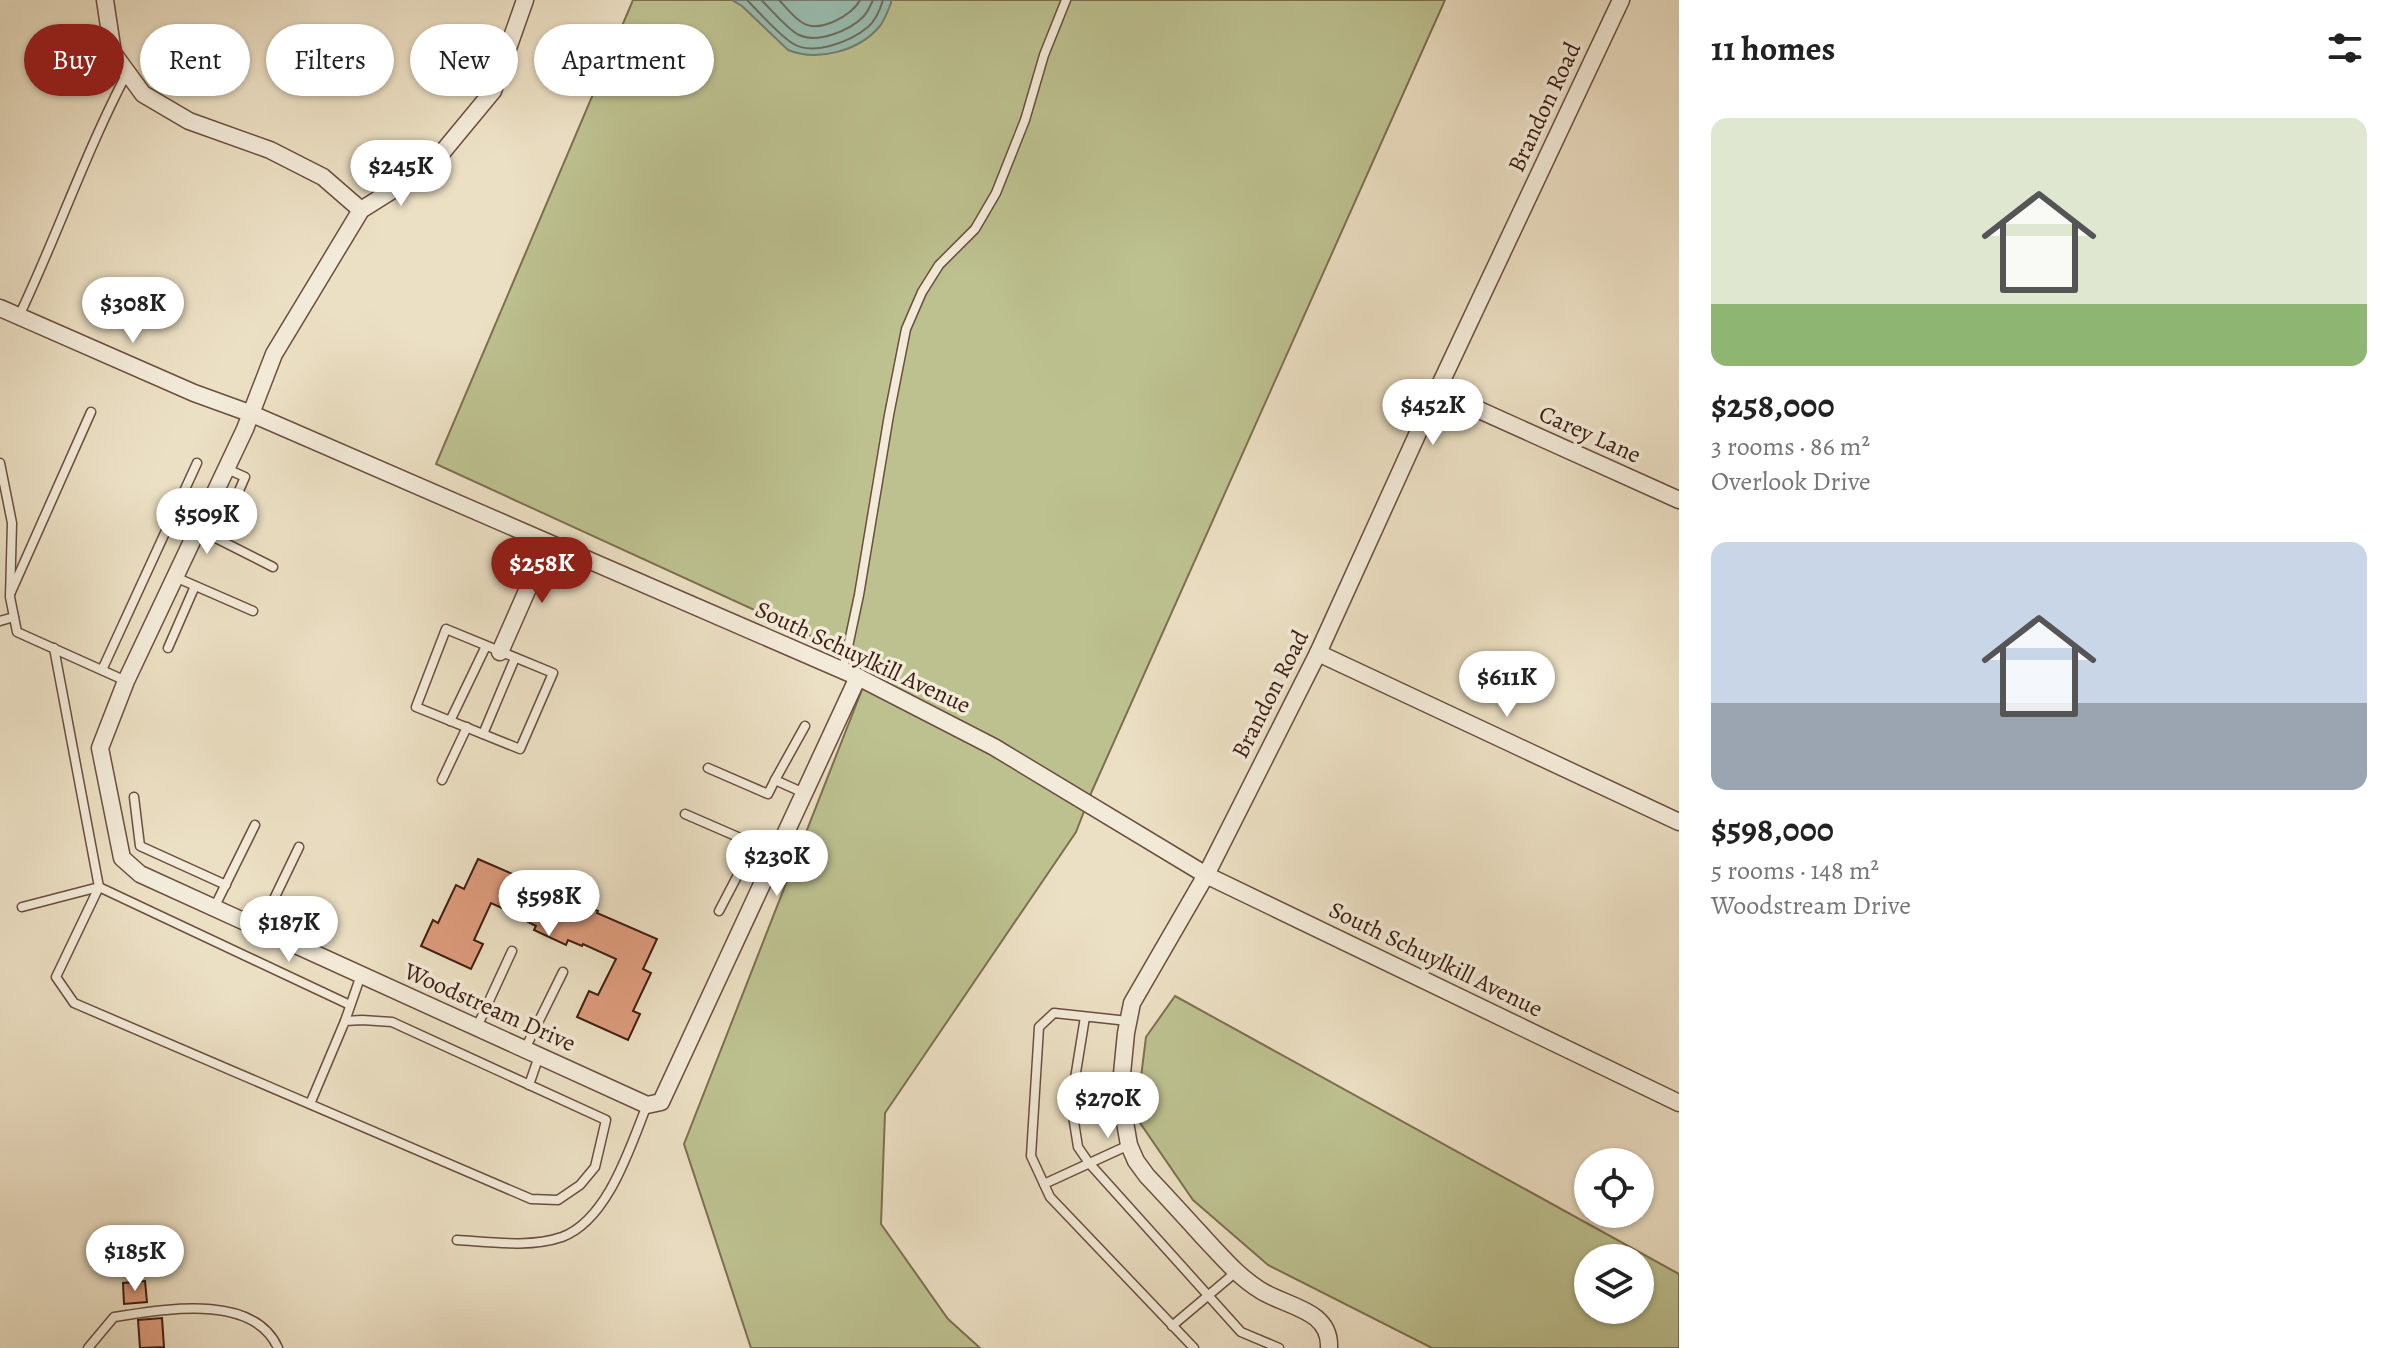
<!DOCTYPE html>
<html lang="en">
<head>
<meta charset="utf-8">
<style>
  body { margin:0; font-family:Alegreya,serif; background:#f2f2f2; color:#222; height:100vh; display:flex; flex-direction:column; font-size:30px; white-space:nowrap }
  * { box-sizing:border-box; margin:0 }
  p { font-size:26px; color:#767676 }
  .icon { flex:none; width:44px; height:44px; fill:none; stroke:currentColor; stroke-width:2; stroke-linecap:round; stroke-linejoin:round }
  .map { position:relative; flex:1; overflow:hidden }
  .panel { display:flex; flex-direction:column; background:#fff; width:720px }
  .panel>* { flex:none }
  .top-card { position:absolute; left:24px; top:24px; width:760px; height:72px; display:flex; gap:16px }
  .buttons { position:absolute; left:1574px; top:1148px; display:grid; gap:16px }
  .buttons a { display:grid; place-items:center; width:80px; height:80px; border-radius:50%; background:#fff; box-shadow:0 2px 6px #0004; font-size:40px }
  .price { position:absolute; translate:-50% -68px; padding:0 18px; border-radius:28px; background:#fff; color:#222; font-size:26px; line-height:52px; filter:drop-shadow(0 2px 4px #0008) }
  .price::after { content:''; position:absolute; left:50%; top:48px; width:24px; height:18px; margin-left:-12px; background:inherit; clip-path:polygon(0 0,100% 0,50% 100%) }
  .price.current { background:#8f2418; color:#fff }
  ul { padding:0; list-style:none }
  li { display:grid; align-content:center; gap:16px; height:424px; padding:0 32px }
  li span { display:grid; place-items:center; height:248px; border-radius:16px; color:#555 }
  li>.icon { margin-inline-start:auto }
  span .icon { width:144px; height:144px; fill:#fffc; stroke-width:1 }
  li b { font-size:34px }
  h2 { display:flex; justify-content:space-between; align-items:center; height:96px; padding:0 32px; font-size:34px }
  .pill { padding:0 28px; border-radius:36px; background:#fff; box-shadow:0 2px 6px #0004; font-size:28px; line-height:72px }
  .pill.current { background:#8f2418; color:#fff }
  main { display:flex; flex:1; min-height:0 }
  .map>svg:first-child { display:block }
  .green { fill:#bdc190; stroke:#7e6f50; stroke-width:2; fill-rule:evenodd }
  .water { fill:#99bdb0; stroke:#757d70; stroke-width:2 }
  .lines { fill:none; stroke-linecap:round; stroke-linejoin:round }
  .shore { stroke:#6c6d60; stroke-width:2 }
  .building { fill:#de9c7d; stroke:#3e1d11; stroke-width:2 }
  .lane-casing { stroke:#6a4e3e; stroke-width:11 }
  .street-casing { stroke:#6a4e3e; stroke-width:19 }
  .lane { stroke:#f3ebd9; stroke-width:8 }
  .street { stroke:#f3ebd9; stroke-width:16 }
  .labels { text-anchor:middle; stroke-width:7; stroke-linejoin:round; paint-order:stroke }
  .street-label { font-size:24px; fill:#3e1d11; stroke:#f3ebd9 }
</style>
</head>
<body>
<main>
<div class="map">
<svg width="1679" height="1348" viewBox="0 0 1679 1348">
  <rect width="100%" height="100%" fill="#ece0c4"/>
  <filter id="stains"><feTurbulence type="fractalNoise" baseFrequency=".0025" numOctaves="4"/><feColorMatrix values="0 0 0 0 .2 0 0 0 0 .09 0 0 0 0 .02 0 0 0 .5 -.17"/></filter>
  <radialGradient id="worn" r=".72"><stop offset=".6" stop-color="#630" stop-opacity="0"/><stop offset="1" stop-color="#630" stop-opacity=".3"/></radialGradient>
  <!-- green -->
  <g class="green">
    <path d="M633,0H1445L1092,791L1076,832L885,1113L881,1224L948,1319L980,1348H751L684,1144L872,664L436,464Z"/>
    <path d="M1175,996L1679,1274V1348H1432L1268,1265L1193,1200L1136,1117L1146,1037ZM1588,1258H1640V1310H1588Z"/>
  </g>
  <!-- water -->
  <path class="water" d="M732,0H891V3C888,11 885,19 880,26C859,51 818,62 788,50L742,6Z"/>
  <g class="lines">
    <!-- shore -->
    <g class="shore">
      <path d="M747,0C760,13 777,33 792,43C813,57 851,41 868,27C876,20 880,10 883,0"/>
      <path d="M761,0C771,9 787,29 799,35C818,44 850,30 863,17C868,12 870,6 873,0"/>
      <path d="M779,0C786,7 794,18 803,23C819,33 852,16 860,0"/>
    </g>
  </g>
  <!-- building -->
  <g class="building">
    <path d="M478,859L598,911L597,913L657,939L643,969L651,973L633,1011L640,1014L628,1040L577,1017L589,991L598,995L616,959L583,944L582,946L568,940L566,945L534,930L536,926L522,919V917L491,903L474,940L483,944L471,969L421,946L433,920L438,923L456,885L464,889Z"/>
    <path d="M145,1281L147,1302L124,1304L123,1283Z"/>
    <path d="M162,1318L164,1347L140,1348L138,1320Z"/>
  </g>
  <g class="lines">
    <!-- lane casing -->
    <g class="lane-casing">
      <g id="lane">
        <path d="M19,316C57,236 86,151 127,73"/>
        <path d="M0,463L12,523L10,597L17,632L126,681"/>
        <path d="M198,529L273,567"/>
        <path d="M218,539L245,477L227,469"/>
        <path d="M175,577L253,611"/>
        <path d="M11,592L91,412"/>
        <path d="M0,621L14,617"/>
        <path d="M446,629L553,673L520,749L416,707Z"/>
        <path d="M168,648L195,586"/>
        <path d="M102,670L197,463"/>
        <path d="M843,670L859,595L889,415L906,329L922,292L939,265L975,229L996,193L1025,120L1044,55L1066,0"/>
        <path d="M450,721L486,646"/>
        <path d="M483,734L515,658"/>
        <path d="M708,768L768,794L775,780"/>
        <path d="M442,780L467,727"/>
        <path d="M804,793L775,780L805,726"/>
        <path d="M134,797L140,846L226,885"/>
        <path d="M685,814L754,844L719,911"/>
        <path d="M748,855L771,865"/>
        <path d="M22,907L99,887L54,648"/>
        <path d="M214,908L255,825"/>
        <path d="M260,928L299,847"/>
        <path d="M1085,1017L1071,1103L1078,1147L1089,1163L1241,1332L1279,1348"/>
        <path d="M345,1021L361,975"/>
        <path d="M1128,1021L1054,1013L1039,1027L1031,1156L1050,1197L1194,1348"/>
        <path d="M477,1027L512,951"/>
        <path d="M525,1049L563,972"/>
        <path d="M529,1085L539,1056"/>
        <path d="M310,1104L345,1021L362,1020L392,1022L606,1120L595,1167L580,1185L558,1200L531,1199L74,1003L56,977L99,887L350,1005"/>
        <path d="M1044,1184L1129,1145"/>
        <path d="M457,1240C490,1242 530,1248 562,1237C608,1220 630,1147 647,1105"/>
        <path d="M1172,1326L1236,1272"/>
        <path d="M88,1348L114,1317C162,1310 253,1292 278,1348"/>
      </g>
    </g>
    <!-- street casing -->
    <g class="street-casing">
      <g id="street">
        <path d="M105,0L113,53L143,94L189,121L270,150L323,177L361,210"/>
        <path d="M525,0L493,91L431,166L361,210L274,354L245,429L126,681L100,748L122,858L140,874L647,1105L661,1102L858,677"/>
        <path d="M0,308L194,393L252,414L858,677L994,747L1206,875L1679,1103"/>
        <path d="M1437,391L1679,500"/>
        <path d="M500,652L548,543"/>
        <path d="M1318,653L1679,822"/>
        <path d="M1329,1348C1331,1309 1286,1307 1260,1290C1239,1277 1223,1258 1206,1240C1186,1218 1167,1197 1147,1176L1136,1161L1129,1145L1120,1094L1126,1033L1132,1003L1206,875L1318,653L1437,391L1621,0"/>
      </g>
    </g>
    <!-- lane -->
    <use href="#lane" class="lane"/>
    <!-- street -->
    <use href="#street" class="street"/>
  </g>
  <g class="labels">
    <!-- street labels -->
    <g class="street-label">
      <text transform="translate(1544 107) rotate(-65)" y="8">Brandon Road</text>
      <text transform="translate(1590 434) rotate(24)" y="8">Carey Lane</text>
      <text transform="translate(863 657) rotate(25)" y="8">South Schuylkill Avenue</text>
      <text transform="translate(1270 694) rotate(-63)" y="8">Brandon Road</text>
      <text transform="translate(1436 959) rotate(26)" y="8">South Schuylkill Avenue</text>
      <text transform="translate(490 1007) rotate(24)" y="8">Woodstream Drive</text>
    </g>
  </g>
  <rect width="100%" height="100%" filter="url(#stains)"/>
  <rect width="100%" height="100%" fill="url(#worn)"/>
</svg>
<div class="buttons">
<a><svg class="icon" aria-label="locate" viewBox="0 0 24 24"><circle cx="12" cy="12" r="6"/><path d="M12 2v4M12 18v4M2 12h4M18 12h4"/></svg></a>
<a><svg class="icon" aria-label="layers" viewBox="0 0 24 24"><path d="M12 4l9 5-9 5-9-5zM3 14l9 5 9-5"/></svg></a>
</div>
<b class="price" style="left:401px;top:208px">$245K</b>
<b class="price" style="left:133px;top:345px">$308K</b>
<b class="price" style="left:1433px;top:447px">$452K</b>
<b class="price" style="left:207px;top:556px">$509K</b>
<b class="price current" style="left:542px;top:605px">$258K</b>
<b class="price" style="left:1507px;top:719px">$611K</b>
<b class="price" style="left:777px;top:898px">$230K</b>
<b class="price" style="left:549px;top:938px">$598K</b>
<b class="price" style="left:289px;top:964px">$187K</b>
<b class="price" style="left:1108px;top:1140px">$270K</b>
<b class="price" style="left:135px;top:1293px">$185K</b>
<div class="top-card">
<a class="pill current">Buy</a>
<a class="pill">Rent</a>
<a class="pill">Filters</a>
<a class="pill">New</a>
<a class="pill">Apartment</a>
</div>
</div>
<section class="panel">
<h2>11 homes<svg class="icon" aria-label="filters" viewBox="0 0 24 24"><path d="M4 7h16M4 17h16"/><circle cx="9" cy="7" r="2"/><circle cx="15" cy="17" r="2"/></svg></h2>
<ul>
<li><span style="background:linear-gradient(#dfe7d0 75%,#8fb573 0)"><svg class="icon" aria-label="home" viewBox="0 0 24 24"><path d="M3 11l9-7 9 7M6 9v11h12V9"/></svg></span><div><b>$258,000</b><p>3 rooms · 86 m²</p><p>Overlook Drive</p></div></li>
<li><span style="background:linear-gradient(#c9d6e8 65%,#9aa5b1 0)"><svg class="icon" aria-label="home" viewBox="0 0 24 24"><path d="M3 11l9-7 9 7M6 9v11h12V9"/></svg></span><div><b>$598,000</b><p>5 rooms · 148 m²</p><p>Woodstream Drive</p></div></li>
</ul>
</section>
</main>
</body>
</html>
